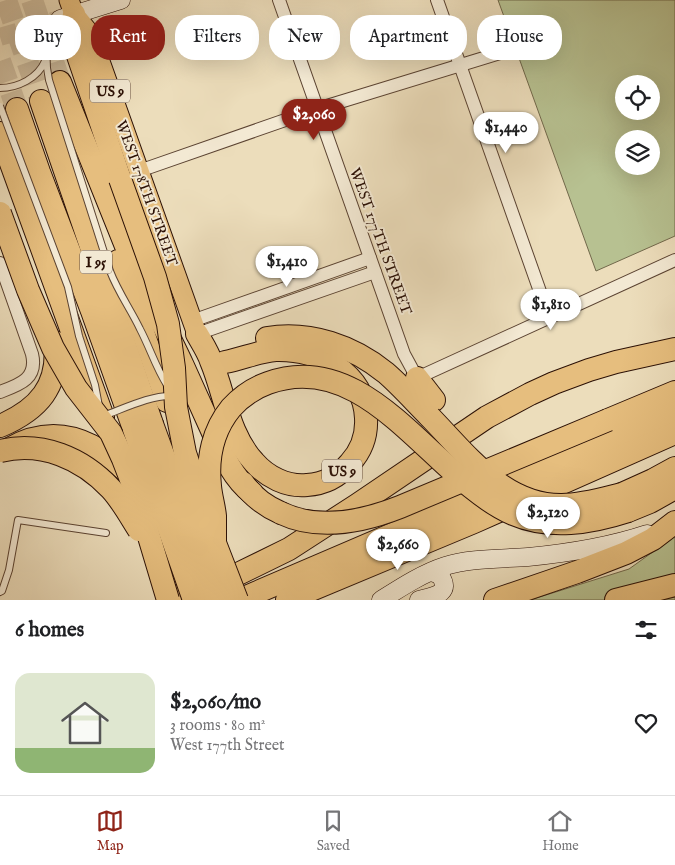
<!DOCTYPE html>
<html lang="en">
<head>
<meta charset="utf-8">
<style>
  body { margin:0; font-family:"IM FELL English",serif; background:#f6f6f6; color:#202124; height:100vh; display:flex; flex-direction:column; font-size:19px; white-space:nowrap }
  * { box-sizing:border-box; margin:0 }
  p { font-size:16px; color:#757577 }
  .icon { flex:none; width:28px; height:28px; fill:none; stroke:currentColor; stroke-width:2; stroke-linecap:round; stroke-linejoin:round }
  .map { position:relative; height:600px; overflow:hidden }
  .details { display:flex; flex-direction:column; background:#fff; flex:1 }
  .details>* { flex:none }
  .hud { position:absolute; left:15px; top:15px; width:645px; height:45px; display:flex; gap:10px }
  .tools { position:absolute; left:615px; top:75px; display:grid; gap:10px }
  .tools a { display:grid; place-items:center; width:45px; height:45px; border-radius:50%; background:#fff; box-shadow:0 5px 20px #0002; font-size:25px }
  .price { position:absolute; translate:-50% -42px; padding:0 11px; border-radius:18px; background:#fff; color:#222; font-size:16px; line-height:32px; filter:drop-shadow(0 1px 2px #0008) }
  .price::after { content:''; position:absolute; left:50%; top:30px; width:15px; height:11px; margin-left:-8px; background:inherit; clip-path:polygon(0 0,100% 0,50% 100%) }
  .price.current { background:#8f2418; color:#fff }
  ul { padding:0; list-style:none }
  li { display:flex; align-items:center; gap:15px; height:125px; padding:0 15px }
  li span { display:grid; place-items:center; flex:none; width:140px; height:100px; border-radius:15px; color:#555 }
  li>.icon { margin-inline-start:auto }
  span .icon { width:60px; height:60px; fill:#fffc; stroke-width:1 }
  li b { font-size:21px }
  h2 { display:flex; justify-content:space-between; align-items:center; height:60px; padding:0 15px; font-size:21px }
  .tag { padding:0 18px; border-radius:20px; background:#fff; box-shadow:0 5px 20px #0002; font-size:18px; line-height:45px }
  .tag.current { background:#8f2418; color:#fff }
  .tab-bar { display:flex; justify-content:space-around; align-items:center; height:70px; border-top:1px solid #e0e0e0; background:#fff; font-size:14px; color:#757577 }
  .tab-bar a { display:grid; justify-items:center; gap:2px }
  .tab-bar .current { color:#8f2418 }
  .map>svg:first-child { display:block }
  .green { fill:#b7c191; stroke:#71684b; fill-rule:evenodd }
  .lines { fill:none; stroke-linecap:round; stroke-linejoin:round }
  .secondary-tunnel { stroke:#cfbea0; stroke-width:18; stroke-dasharray:18 9; stroke-linecap:butt }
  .highway-tunnel { stroke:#cfbea0; stroke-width:22; stroke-dasharray:22 11; stroke-linecap:butt }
  .lane-casing { stroke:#5b4332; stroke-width:8 }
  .street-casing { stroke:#5b4332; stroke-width:14 }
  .secondary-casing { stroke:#2b1005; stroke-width:19 }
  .primary-casing { stroke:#2b1005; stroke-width:21 }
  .highway-casing { stroke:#2b1005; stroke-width:24 }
  .lane { stroke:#f3e9d3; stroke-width:6 }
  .street { stroke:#f3e9d3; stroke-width:12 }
  .secondary { stroke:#f3e9d3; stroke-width:18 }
  .primary { stroke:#e6be7e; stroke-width:19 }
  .highway { stroke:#e6be7e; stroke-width:22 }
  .lane-bridge-casing { stroke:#5b4332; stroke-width:8; stroke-linecap:butt }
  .highway-bridge-casing { stroke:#2b1005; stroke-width:24; stroke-linecap:butt }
  .lane-bridge { stroke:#f3e9d3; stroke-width:6 }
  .highway-bridge { stroke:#e6be7e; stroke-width:22 }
  .labels { text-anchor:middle; stroke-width:4; stroke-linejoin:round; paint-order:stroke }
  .shield { fill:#f3e9d3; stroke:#675143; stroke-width:1 }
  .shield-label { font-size:14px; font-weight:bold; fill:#2b1005 }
  .street-label { font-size:15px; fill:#2b1005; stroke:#f3e9d3 }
</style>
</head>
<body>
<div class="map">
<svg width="675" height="600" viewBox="0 0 675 600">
  <rect width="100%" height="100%" fill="#ecddbb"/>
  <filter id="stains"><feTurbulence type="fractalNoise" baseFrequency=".004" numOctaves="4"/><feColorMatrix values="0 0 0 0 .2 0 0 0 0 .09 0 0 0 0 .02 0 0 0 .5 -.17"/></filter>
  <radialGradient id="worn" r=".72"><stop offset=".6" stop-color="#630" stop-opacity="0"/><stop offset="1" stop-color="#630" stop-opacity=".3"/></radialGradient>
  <!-- green -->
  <g class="green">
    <path d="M498,0H675V236L596,271ZM624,84H651V111H624ZM624,139H651V166H624Z"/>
    <path d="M675,536V600H530L629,569Z"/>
  </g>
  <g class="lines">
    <!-- secondary-tunnel -->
    <path class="secondary-tunnel" d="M0,37L60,19"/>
    <!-- highway-tunnel -->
    <g class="highway-tunnel">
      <path d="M6,0L41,101"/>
      <path d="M32,0L60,82"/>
      <path d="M0,61L17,109"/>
    </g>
    <!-- lane casing -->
    <g class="lane-casing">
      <path id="lane" d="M0,592L2,591L9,570L18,520L106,533"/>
    </g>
    <!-- street casing -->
    <g class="street-casing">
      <g id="street">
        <path d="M279,0L404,354L417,378L675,260"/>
        <path d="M437,0L549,317"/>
        <path d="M139,171L317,109L510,50"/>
        <path d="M0,263L32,354C38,379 19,385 0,392"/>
        <path d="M192,321L370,258"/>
        <path d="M197,334L375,272"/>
      </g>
    </g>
    <!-- secondary casing -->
    <g class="secondary-casing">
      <g id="secondary">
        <path d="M60,19L121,0"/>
        <path d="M381,600C400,588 423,573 445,566C470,558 502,559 528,557C569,553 608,547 647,534"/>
        <path d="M419,600C434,596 452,594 440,575L432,572"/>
      </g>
    </g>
    <!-- primary casing -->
    <g class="primary-casing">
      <path id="primary" d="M69,0L74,14L87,30L92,39L197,334"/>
    </g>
    <!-- highway casing -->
    <g class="highway-casing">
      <g id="highway">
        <path d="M74,14L72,30L75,47L120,179"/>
        <path d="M60,82L134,266C150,299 167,332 183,366C192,386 201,406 210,426C221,450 231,477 252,493"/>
        <path d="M41,101L152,424"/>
        <path d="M17,109L39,172L92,311L134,429"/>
        <path d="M0,133L103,417"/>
        <path d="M118,261L167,401"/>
        <path d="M197,334C202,343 208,352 211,361C225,394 228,434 254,462C267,477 287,487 307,485C324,484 339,476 350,463C361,451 367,435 366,418C364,372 318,349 276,350C259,351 242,359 225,362"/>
        <path d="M267,338C310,331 353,346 386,373C401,386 415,402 430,417"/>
        <path d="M417,378L434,400"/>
        <path d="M608,420L675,392"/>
        <path d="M0,426C38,410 60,386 55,342"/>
        <path d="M9,449C56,422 97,441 132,477"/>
        <path d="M243,483C252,496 267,507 281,513"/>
        <path d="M622,494L653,480L675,468"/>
        <path d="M628,511L650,502L675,488"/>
        <path d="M168,600L238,574L289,549L357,505L487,417L530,394L554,383L589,370L616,362L675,349"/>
        <path d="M239,600L675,413"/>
        <path d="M287,600L474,522L675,433"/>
        <path d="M495,600L577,572L626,553L653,539L675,522"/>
        <path d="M616,600L675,585"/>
      </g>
    </g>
    <!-- lane -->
    <use href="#lane" class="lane"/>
    <!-- street -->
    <use href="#street" class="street"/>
    <!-- secondary -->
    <use href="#secondary" class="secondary"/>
    <!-- primary -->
    <use href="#primary" class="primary"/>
    <!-- highway -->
    <use href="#highway" class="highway"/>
    <!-- lane-bridge casing -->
    <g class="lane-bridge-casing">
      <g id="lane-bridge">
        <path d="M46,44L47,68L49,80L110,271C118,292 131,310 140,329C150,348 156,368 167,385"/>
        <path d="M0,88C18,88 38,78 45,61"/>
        <path d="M0,106L68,287L79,336L95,385L99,406"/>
        <path d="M103,416C123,409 151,395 172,396"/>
      </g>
    </g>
    <!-- highway-bridge casing -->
    <g class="highway-bridge-casing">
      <g id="highway-bridge">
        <path d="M120,179L155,277L168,324L174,368L176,407L185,453L215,543L237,600"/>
        <path d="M0,213L28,290L53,348L76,388L111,433L123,459L135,490L168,600"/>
        <path d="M430,417C466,454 504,506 562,505C582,505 602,499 622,494"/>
        <path d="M152,424L216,600"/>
        <path d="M134,429L194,600"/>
        <path d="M0,451C42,441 82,458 111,489C122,501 130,516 139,530"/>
        <path d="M281,513C319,531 362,522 400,507L608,420"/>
        <path d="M215,543C215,534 215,525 215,516C214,506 211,497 210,486C207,458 213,430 231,408C241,397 254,388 268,383C369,346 433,479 513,514C550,530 591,523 628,511"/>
      </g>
    </g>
    <!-- lane-bridge -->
    <use href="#lane-bridge" class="lane-bridge"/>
    <!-- highway-bridge -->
    <use href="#highway-bridge" class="highway-bridge"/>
  </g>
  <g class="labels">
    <!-- shield labels -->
    <g class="shield">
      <rect x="90" y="79.5" width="40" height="23" rx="4"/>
      <rect x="80" y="250.5" width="32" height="23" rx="4"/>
      <rect x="322" y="459.5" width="40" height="23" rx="4"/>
    </g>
    <g class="shield-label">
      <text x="110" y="96">US 9</text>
      <text x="96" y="267">I 95</text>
      <text x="342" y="476">US 9</text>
    </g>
    <!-- street labels -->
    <g class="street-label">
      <text transform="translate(147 193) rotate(70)" y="5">WEST 178TH STREET</text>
      <text transform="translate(381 241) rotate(70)" y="5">WEST 177TH STREET</text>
    </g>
  </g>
  <rect width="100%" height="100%" filter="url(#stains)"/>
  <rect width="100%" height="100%" fill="url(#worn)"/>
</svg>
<div class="tools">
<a><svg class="icon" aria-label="locate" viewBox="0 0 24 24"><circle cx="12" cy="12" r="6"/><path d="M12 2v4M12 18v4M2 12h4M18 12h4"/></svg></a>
<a><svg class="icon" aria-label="layers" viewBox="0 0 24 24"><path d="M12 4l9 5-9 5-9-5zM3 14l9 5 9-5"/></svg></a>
</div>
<b class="price current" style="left:314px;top:141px">$2,060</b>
<b class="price" style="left:506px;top:154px">$1,440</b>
<b class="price" style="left:287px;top:288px">$1,410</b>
<b class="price" style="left:551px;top:331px">$1,810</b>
<b class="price" style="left:548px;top:539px">$2,120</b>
<b class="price" style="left:398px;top:571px">$2,660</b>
<div class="hud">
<a class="tag">Buy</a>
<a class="tag current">Rent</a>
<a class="tag">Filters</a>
<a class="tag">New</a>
<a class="tag">Apartment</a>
<a class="tag">House</a>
</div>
</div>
<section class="details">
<h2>6 homes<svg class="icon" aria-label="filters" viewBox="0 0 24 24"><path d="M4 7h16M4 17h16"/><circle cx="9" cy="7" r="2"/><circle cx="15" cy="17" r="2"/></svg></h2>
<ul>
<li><span style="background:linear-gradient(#dfe7d0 75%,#8fb573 0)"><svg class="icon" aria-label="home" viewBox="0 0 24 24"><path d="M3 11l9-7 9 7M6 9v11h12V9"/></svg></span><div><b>$2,060/mo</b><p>3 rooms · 80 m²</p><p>West 177th Street</p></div><svg class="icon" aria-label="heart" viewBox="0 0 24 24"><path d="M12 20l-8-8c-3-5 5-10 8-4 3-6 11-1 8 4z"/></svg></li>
</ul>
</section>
<nav class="tab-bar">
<a class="current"><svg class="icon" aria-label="map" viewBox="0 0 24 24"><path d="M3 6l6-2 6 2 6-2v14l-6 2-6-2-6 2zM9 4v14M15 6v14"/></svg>Map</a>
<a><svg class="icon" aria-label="saved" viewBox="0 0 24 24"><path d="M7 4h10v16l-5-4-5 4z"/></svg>Saved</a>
<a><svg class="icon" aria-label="home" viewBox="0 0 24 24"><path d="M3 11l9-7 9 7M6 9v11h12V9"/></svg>Home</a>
</nav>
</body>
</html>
